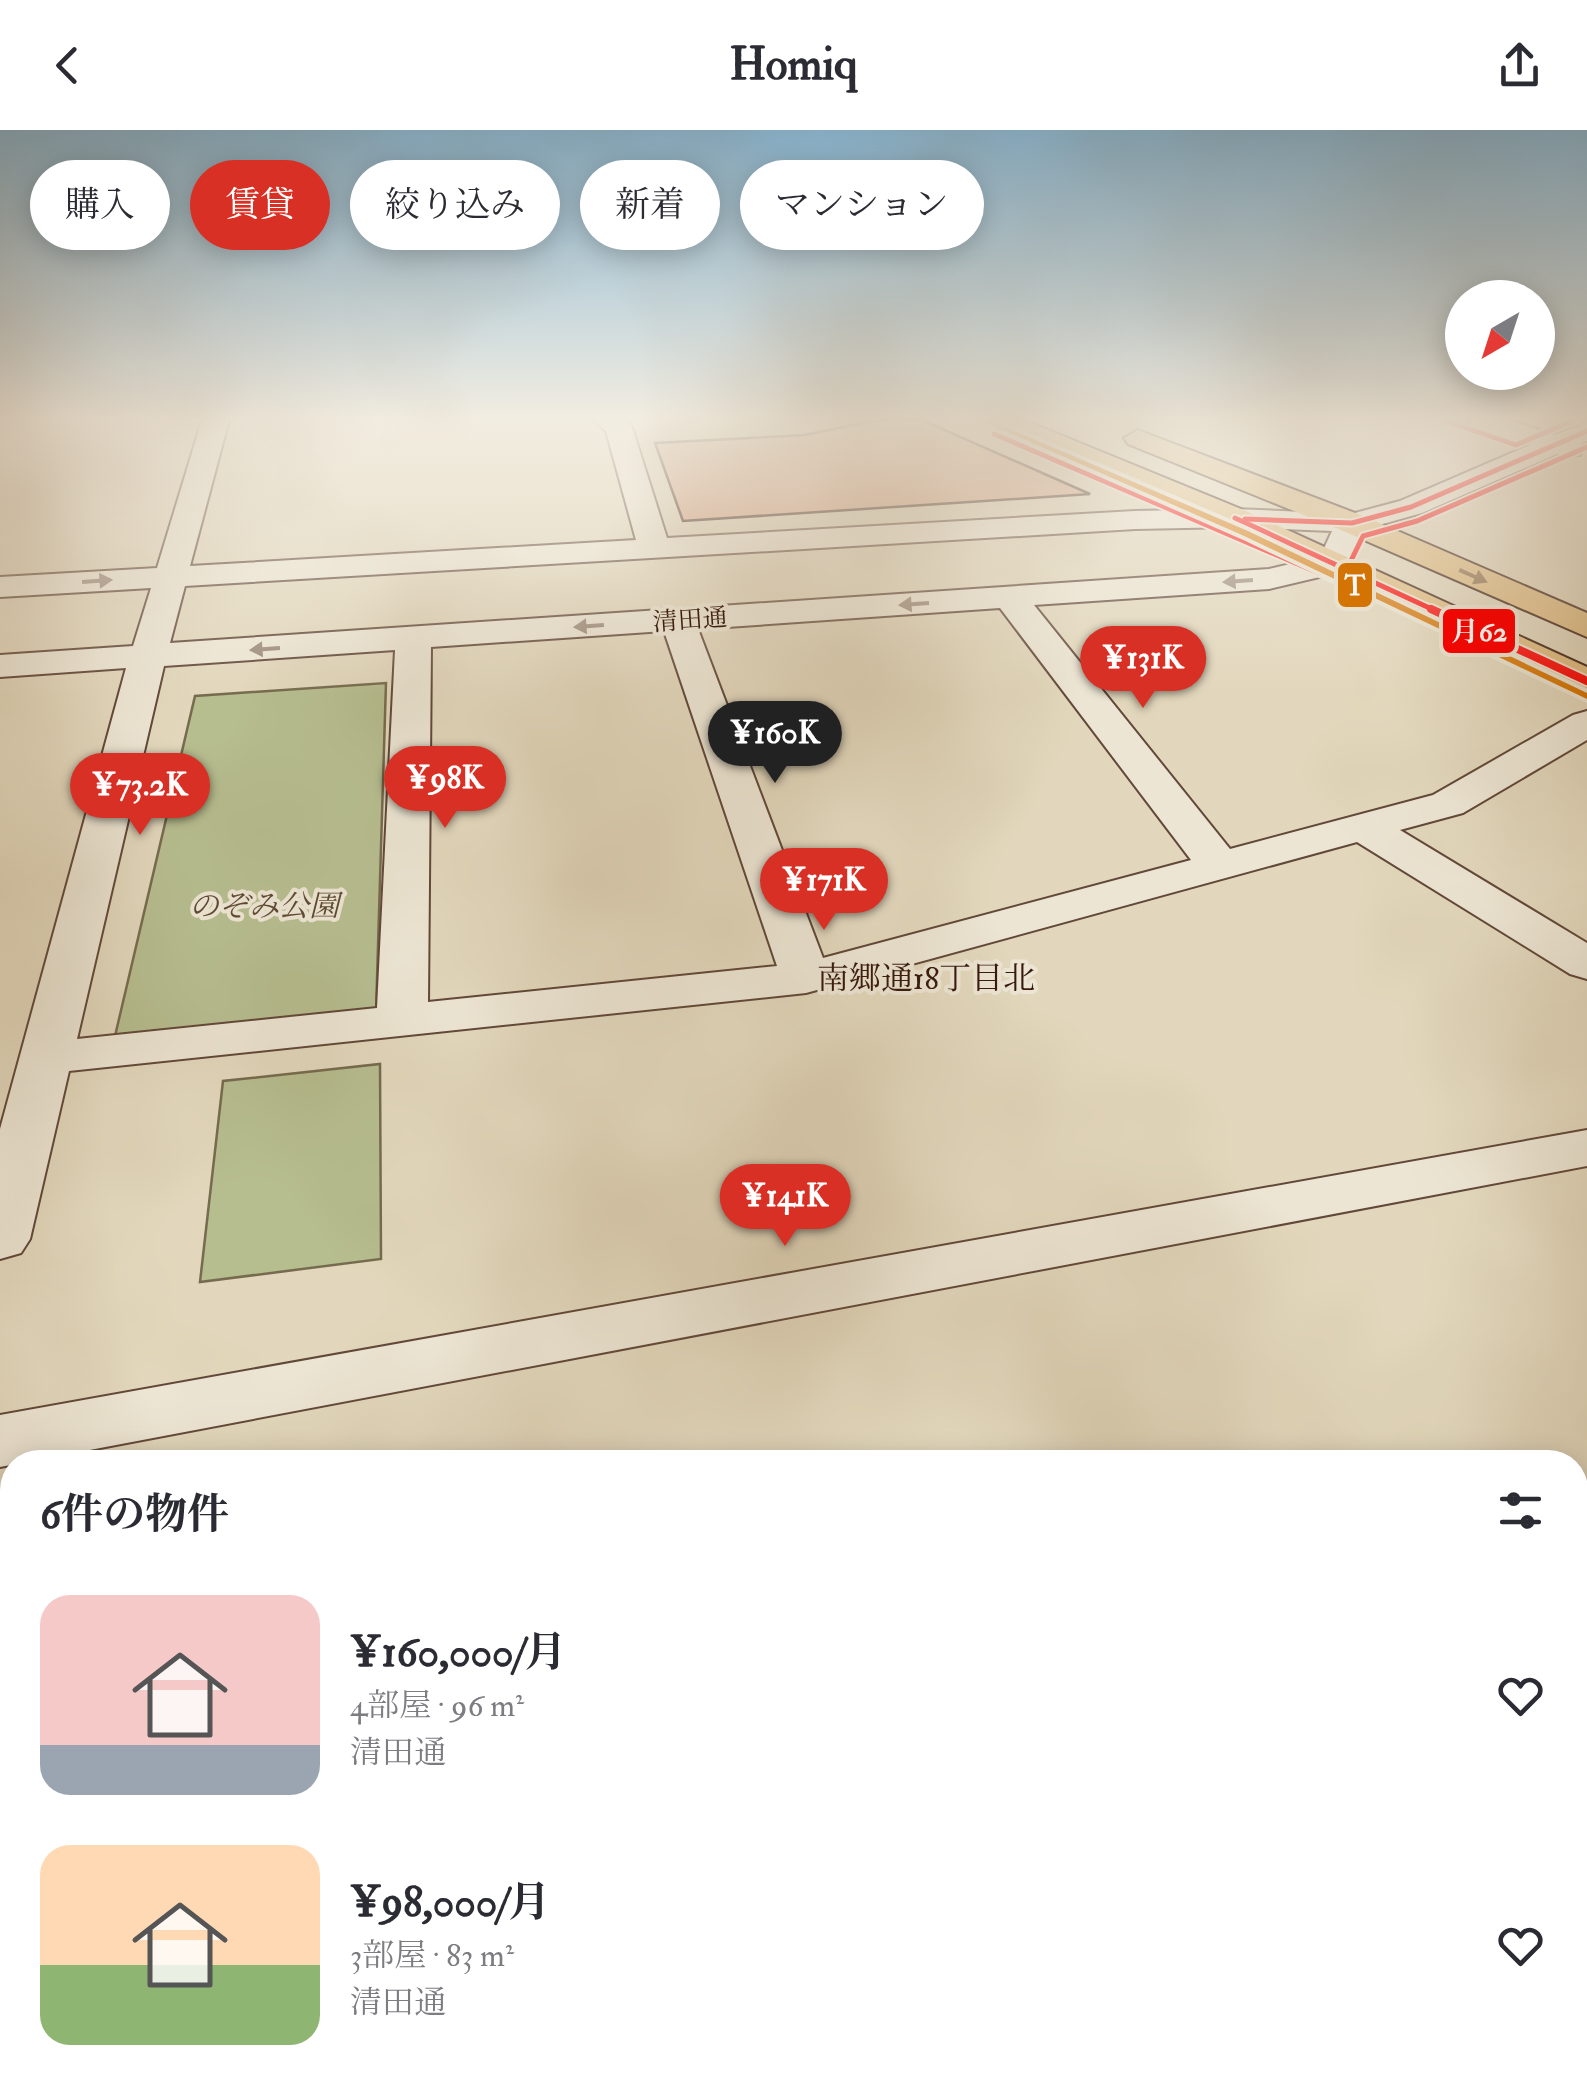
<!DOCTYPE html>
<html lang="ja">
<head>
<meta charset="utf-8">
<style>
  body { margin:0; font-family:"IM FELL Double Pica","Noto Serif JP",serif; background:#f2f2f3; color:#2b2b33; height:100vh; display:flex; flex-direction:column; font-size:38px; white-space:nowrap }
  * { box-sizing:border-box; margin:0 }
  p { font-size:32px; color:#7c7c81 }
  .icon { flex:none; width:55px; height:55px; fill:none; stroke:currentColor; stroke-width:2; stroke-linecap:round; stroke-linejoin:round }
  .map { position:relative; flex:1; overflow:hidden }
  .side { position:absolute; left:0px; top:1320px; width:1588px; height:642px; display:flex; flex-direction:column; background:#fff; border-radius:40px 40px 0 0; box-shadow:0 5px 25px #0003 }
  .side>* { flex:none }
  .top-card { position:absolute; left:30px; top:30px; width:1000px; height:90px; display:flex; gap:20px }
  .needle { width:65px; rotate:219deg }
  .fabs { position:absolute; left:1445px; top:150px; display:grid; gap:20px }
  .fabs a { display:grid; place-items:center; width:110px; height:110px; border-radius:50%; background:#fff; box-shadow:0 5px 25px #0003; font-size:50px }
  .price { position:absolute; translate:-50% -85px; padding:0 22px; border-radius:35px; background:#d93025; color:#fff; font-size:32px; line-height:65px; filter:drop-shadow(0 2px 5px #0008) }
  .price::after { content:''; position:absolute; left:50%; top:60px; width:30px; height:22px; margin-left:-15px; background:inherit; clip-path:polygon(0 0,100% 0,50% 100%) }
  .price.selected { background:#222; color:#fff }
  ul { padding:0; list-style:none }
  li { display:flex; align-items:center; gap:30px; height:250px; padding:0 40px }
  li span { display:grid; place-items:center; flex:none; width:280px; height:200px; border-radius:30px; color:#555 }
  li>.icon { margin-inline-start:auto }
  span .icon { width:120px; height:120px; fill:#fffc; stroke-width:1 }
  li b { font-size:42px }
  h2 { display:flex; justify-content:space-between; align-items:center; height:120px; padding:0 40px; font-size:42px }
  .pill { padding:0 35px; border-radius:45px; background:#fff; box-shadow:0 5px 25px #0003; font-size:35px; line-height:90px }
  .pill.selected { background:#d93025; color:#fff }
  header { display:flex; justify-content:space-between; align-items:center; height:130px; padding:0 40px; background:#fff; font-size:45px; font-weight:700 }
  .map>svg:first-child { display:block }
  .green { fill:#b6bd8f; stroke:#766b4e; stroke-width:2.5 }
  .building { fill:#dfa98b; stroke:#37190d; stroke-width:2.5 }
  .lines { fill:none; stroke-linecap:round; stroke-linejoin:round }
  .minor-casing { stroke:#624839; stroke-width:4 }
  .major-casing { stroke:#37190d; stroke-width:4 }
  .minor { fill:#ece5d3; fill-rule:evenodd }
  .major { fill:#e1bc7e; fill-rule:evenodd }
  .bus-1-far1-casing { stroke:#ece5d3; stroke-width:9 }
  .bus-1-casing { stroke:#ece5d3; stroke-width:12 }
  .bus-2-casing { stroke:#ece5d3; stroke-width:9 }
  .bus-3-casing { stroke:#ece5d3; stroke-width:9 }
  .bus-1-far1 { stroke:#f00; stroke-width:5 }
  .bus-1 { stroke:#f00; stroke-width:8 }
  .bus-2 { stroke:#f00; stroke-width:5 }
  .bus-3 { stroke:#f00; stroke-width:5 }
  .metro-1-casing { stroke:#ece5d3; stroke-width:8 }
  .metro-1 { fill:#d77503; fill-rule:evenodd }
  .oneway { fill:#8c6a46 }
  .oneway2 { fill:#9b897a }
  .labels { text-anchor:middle; stroke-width:8; stroke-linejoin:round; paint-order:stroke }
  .far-street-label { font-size:25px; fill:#37190d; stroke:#ece5d3 }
  .park-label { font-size:30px; font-style:italic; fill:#5d4a34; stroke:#ece5d3 }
  .neighbourhood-label { font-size:32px; fill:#37190d; stroke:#ece5d3 }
  .line-badge { stroke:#ece5d3; stroke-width:4 }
  .badge-label { font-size:28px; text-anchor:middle; font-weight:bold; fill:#fff }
</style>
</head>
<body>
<header><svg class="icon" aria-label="back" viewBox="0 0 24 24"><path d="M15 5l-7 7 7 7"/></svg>Homiq<svg class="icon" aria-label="share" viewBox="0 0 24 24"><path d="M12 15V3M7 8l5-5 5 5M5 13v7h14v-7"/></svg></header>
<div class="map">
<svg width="1587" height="1962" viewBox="0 0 1587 1962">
  <rect width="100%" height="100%" fill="#e2d7bc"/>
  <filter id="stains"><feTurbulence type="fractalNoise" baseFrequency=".002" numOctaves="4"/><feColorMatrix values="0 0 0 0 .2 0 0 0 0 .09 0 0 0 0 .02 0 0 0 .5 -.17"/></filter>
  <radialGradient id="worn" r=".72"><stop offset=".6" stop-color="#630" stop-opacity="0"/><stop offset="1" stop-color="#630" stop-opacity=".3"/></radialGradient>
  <!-- green -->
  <g class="green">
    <path d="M386,553L376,882L115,906L195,566Z"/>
    <path d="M380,934L381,1129L200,1152L223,951Z"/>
  </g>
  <!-- building -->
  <path class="building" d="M878,290H922L1090,364L683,391L655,313L804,305Z"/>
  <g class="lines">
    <!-- minor casing -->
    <g class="minor-casing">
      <g id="minor">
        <path d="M202,290H229L190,436L636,410L606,301L593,290H626L632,297L667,408L1135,381L1235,379L1351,384L1400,371L1530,315L1472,296L1468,290H1509L1555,305L1587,293V311L1580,314L1584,319L1580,325L1557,324L1422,383L1365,399L1345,441L1269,459L1034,475L1230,719L1433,665L1573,585L1587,581V610L1463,683L1400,700L1587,813V849L1570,844L1357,712L806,863L69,941L30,1109L21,1123L0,1129V999L126,538L0,547V525L133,516L151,458L0,467V447L157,438ZM1235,397L1332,401L1320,427L1269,439L170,513L185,456L1135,399ZM1000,478L1191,730L823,828L698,499ZM664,501L777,836L428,872L431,517ZM395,520L377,878L77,909L164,536Z"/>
        <path d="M1587,1000V1036L0,1337V1285Z"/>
        <path d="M1587,1672V1752L1575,1753V1673Z"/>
        <path d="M12,1866V1950H32L0,1959V1867Z"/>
        <path d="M1472,1950H1567L1571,1962H1477Z"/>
      </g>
    </g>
    <!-- major casing -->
    <g class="major-casing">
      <g id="major">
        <path d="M987,290H1024L1246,381L1587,537V562L1224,395L991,296Z"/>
        <path d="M1138,300L1363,386L1587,483V507L1341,400L1128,314L1124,308Z"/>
      </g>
    </g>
    <!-- minor -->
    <use href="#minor" class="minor"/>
    <!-- major -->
    <use href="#major" class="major"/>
    <!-- bus-1-far1 casing -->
    <g class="bus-1-far1-casing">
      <g id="bus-1-far1">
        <path d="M1235,388L1436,481"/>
        <path d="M1245,389L1352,393L1411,377L1587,301"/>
      </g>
    </g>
    <!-- bus-1 casing -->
    <g class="bus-1-casing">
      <path id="bus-1" d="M1431,479L1587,551"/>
    </g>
    <!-- bus-2 casing -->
    <g class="bus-2-casing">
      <path id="bus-2" d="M994,304L1333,449L1345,443L1363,406L1417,391L1587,317"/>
    </g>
    <!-- bus-3 casing -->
    <g class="bus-3-casing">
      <path id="bus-3" d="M1443,290L1516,315L1574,290"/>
    </g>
    <!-- bus-1-far1 -->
    <use href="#bus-1-far1" class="bus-1-far1"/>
    <!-- bus-1 -->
    <use href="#bus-1" class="bus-1"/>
    <!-- bus-2 -->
    <use href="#bus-2" class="bus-2"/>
    <!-- bus-3 -->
    <use href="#bus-3" class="bus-3"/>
    <!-- metro-1 casing -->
    <g class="metro-1-casing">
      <path id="metro-1" d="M980,290H989L1248,401L1587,563V569L1242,405Z"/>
    </g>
    <!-- metro-1 -->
    <use href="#metro-1" class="metro-1"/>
  </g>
  <!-- one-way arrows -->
  <defs><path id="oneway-solid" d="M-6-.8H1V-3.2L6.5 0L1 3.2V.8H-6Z" transform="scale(2.5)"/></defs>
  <use class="oneway" href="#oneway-solid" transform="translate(1473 446) rotate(24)"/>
  <g class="oneway2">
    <use href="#oneway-solid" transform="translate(97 451) rotate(-4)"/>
    <use href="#oneway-solid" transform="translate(1238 451) rotate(176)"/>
    <use href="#oneway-solid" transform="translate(914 474) rotate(176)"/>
    <use href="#oneway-solid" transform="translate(589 496) rotate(176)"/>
    <use href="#oneway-solid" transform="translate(265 519) rotate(176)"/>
  </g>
  <!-- sky -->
  <linearGradient id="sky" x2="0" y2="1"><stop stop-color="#87b6d4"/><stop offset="0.51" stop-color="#f2ede1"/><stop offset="1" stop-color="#f2ede1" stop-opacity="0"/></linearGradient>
  <rect width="1587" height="565" fill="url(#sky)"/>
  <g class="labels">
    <!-- far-street labels -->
    <g class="far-street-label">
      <text transform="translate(690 489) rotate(-4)" y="9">清田通</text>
    </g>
    <!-- park labels -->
    <g class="park-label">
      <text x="264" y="786">のぞみ公園</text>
    </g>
    <!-- neighbourhood labels -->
    <g class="neighbourhood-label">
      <text x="926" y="859">南郷通18丁目北</text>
    </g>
  </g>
  <g class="line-badge">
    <rect x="1336" y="431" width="38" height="48" rx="10" fill="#d77503"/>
    <rect x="1441" y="477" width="76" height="48" rx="10" fill="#f00"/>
  </g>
  <g class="badge-label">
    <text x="1355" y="465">T</text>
    <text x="1479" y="511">月62</text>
  </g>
  <rect width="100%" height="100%" filter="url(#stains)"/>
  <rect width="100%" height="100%" fill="url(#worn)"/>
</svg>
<div class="fabs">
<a><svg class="needle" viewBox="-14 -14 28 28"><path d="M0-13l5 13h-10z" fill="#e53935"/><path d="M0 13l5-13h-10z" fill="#7c7c81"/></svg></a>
</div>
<b class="price" style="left:1143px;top:581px">¥131K</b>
<b class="price selected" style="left:775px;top:656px">¥160K</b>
<b class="price" style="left:445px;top:701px">¥98K</b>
<b class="price" style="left:140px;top:708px">¥73.2K</b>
<b class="price" style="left:824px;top:803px">¥171K</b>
<b class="price" style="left:785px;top:1119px">¥141K</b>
<div class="top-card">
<a class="pill">購入</a>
<a class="pill selected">賃貸</a>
<a class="pill">絞り込み</a>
<a class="pill">新着</a>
<a class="pill">マンション</a>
</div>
<section class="side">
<h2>6件の物件<svg class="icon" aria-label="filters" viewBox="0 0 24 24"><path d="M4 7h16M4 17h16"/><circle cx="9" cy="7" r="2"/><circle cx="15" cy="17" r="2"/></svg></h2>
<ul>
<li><span style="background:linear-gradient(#f6c9c9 75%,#9aa5b1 0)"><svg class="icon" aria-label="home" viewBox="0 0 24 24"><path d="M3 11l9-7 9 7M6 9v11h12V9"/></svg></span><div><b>¥160,000/月</b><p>4部屋 · 96 m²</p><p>清田通</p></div><svg class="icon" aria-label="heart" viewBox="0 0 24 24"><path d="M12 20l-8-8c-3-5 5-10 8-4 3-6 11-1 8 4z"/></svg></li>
<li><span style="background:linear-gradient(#ffd9b3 60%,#8fb573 0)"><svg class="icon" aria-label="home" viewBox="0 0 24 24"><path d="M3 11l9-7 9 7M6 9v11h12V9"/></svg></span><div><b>¥98,000/月</b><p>3部屋 · 83 m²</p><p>清田通</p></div><svg class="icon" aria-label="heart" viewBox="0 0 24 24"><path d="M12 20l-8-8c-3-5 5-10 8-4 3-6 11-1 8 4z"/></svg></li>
</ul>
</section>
</div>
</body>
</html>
